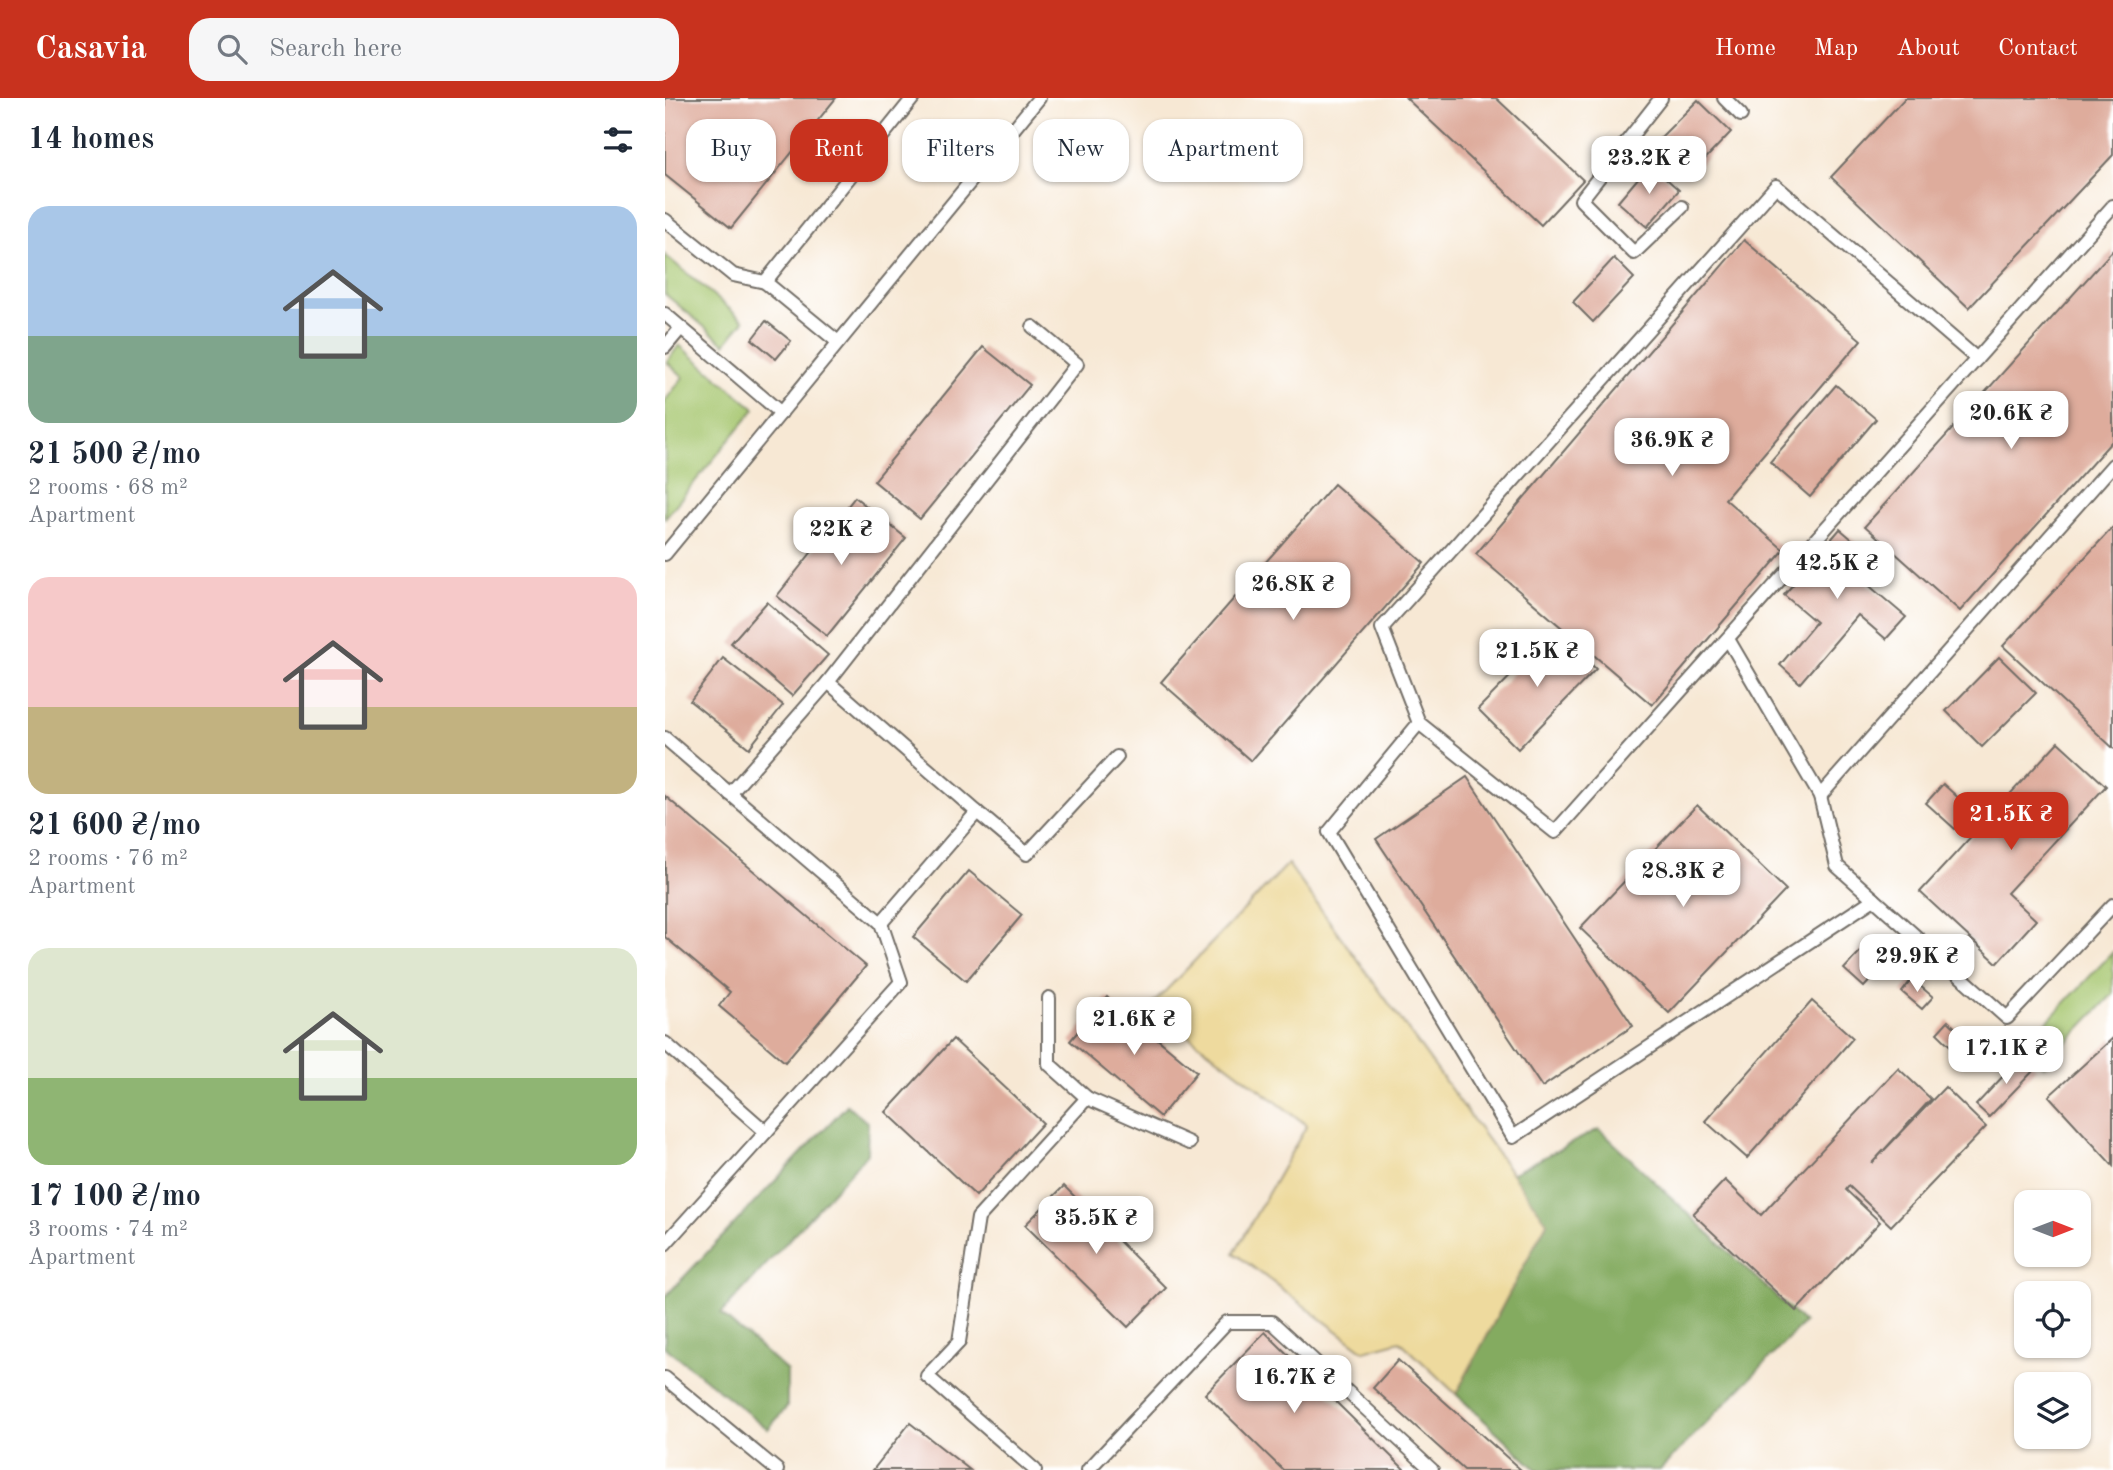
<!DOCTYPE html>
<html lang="en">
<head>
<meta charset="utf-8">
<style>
  body { margin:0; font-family:"Old Standard TT",serif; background:#f6f6f7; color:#1f2937; height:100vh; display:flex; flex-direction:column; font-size:26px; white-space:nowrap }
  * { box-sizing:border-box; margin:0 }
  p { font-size:23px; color:#747a83 }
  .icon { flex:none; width:38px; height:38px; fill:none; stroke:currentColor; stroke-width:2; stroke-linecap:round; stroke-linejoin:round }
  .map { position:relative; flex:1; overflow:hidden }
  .sheet { display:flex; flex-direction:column; background:#fff; width:665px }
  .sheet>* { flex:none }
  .hud { position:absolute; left:21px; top:21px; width:665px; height:63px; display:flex; gap:14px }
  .needle { width:46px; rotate:90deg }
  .buttons { position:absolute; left:1349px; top:1092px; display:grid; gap:14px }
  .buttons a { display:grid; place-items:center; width:77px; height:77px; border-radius:14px; background:#fff; box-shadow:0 2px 5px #0004; font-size:35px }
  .price { position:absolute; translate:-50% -60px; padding:0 16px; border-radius:14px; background:#fff; color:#222; font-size:23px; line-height:46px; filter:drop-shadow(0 2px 4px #0008) }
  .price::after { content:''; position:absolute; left:50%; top:42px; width:21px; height:16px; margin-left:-10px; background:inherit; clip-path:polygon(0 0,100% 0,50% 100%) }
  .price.current { background:#c8321e; color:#fff }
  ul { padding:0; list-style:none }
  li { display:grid; align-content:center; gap:14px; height:371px; padding:0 28px }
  li span { display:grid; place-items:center; height:217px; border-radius:21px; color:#555 }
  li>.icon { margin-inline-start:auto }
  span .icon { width:126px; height:126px; fill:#fffc; stroke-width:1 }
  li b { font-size:30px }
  h2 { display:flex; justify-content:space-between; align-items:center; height:84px; padding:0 28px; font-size:30px }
  .pill { padding:0 24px; border-radius:21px; background:#fff; box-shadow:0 2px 5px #0004; font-size:24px; line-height:63px }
  .pill.current { background:#c8321e; color:#fff }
  header { display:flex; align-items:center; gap:42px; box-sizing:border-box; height:98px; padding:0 35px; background:#c8321e; color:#fff }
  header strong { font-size:33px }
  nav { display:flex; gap:38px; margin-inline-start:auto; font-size:24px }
  .search { width:490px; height:63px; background:#f6f6f7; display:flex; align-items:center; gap:18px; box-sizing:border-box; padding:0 24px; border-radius:21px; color:#747a83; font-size:26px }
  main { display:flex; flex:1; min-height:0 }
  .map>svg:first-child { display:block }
  .green { fill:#a6c66e; stroke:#68784c; stroke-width:2 }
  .forest { fill:#84ab61; stroke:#586b46; stroke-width:2 }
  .sand { fill:#eeda9e; stroke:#8c8264; stroke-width:2 }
  .building { fill:#deac9c }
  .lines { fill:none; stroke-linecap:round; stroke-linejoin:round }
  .lane-casing { stroke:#726d66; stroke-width:16 }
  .lane { stroke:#fff; stroke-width:12 }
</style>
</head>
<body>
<header>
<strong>Casavia</strong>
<div class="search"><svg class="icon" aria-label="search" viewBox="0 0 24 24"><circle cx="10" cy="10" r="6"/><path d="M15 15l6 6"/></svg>Search here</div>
<nav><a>Home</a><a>Map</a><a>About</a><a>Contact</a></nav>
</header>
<main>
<section class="sheet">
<h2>14 homes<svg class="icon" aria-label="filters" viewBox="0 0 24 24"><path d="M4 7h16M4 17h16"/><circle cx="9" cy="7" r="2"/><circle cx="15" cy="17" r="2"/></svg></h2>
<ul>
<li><span style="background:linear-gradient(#a9c7e8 60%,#7fa58c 0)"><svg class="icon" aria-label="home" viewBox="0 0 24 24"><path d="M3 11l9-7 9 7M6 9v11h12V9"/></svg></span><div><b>21 500 ₴/mo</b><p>2 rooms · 68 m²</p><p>Apartment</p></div></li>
<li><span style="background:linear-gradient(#f6c9c9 60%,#c2b280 0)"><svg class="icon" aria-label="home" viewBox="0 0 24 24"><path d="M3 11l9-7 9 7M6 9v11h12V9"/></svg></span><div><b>21 600 ₴/mo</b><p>2 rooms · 76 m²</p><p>Apartment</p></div></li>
<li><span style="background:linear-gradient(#dfe7d0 60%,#8fb573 0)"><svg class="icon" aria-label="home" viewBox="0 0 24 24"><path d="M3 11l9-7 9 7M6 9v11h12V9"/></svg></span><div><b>17 100 ₴/mo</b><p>3 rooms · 74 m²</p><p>Apartment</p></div></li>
</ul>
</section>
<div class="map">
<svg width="1448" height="1372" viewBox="0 0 1448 1372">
  <rect width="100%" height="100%" fill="#fff"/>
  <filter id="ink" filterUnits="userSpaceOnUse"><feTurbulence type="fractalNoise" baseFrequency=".0143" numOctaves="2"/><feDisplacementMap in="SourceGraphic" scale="14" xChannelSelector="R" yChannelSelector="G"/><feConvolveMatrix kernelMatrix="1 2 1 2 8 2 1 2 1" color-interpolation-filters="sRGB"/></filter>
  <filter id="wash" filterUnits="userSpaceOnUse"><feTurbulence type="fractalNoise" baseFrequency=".00686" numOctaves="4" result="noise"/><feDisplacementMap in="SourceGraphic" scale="28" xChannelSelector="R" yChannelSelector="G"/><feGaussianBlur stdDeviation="1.57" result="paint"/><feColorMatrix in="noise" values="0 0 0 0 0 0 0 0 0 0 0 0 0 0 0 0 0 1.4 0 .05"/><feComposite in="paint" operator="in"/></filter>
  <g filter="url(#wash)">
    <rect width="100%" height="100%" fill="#f7e8d4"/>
    <!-- green -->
    <g class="green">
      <path d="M0,157L79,223L60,246L0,196Z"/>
      <path d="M14,247L90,311L0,420V303L18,279L2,264Z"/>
      <path d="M1448,854V896L1379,968L1358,949Z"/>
    </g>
    <!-- forest -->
    <g class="forest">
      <path d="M182,1007L203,1025L202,1056L56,1216L122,1273V1309L103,1331L0,1249V1199Z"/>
      <path d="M934,1031L1139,1225L995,1372H872L791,1296L882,1125L846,1076Z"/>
    </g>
    <!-- sand -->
    <path class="sand" d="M623,766L882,1124L791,1296L735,1243L699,1253L569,1155L642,1027L485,909Z"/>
    <g id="blocks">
      <!-- building -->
      <g class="building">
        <path d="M0,0H171L66,130L0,77Z"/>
        <path d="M741,0H831L918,82L876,127Z"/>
        <path d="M1240,0H1448V57L1304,210L1166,79Z"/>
        <path d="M1033,2L1066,34L1024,78L990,45Z"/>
        <path d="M985,66L1014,92L982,129L953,104Z"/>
        <path d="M1079,142L1196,242L1060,401L1119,452L987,607L811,456Z"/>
        <path d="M1448,152V342L1295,513L1200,428Z"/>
        <path d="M949,160L969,180L928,224L908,204Z"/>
        <path d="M101,223L126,243L111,261L87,241Z"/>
        <path d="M318,249L365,287L255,421L209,383Z"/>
        <path d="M1171,287L1211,321L1145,399L1105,364Z"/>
        <path d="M669,386L759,465L586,663L496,584Z"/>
        <path d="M190,399L241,440L162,538L112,498Z"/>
        <path d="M1448,429V650L1338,548Z"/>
        <path d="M1175,431L1217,467L1201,485L1241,519L1221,541L1193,517L1135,585L1115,567L1151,524L1119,497Z"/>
        <path d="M102,504L163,557L127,598L66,545Z"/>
        <path d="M891,532L931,571L853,651L813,611Z"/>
        <path d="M1334,559L1371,595L1317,649L1281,613Z"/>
        <path d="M58,560L118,607L84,650L25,603Z"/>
        <path d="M1393,644L1441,688L1342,795L1371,822L1332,865L1255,794Z"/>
        <path d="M802,679L968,928L877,989L711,741Z"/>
        <path d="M1278,686L1307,712L1290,731L1261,705Z"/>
        <path d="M0,698L201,868L120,964L54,908L65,894L0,839Z"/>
        <path d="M1032,707L1121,792L1004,915L915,830Z"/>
        <path d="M304,773L357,817L301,883L248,839Z"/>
        <path d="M1202,846L1222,864L1199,889L1179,871Z"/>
        <path d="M1247,881L1268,899L1257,911L1237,894Z"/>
        <path d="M442,899L532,974L495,1019L405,943Z"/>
        <path d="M1147,903L1188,940L1082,1060L1040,1023Z"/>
        <path d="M1283,923L1313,951L1301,963L1272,935Z"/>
        <path d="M1448,940V1068L1384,998Z"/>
        <path d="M288,941L378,1025L311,1098L221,1014Z"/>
        <path d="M1358,957L1371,970L1324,1019L1311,1007Z"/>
        <path d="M1233,970L1266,1001L1207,1065L1280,989L1321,1029L1226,1128L1184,1088L1181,1092L1215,1124L1131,1213L1028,1116L1060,1082L1096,1117Z"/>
        <path d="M399,1088L501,1190L463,1229L360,1127Z"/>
        <path d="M600,1234L740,1372H618L540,1296Z"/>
        <path d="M733,1262L856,1372H799L708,1290Z"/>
        <path d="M245,1325L305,1372H208Z"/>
      </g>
    </g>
  </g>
  <g filter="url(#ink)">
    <use href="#blocks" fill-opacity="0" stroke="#726d66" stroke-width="2"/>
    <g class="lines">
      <!-- lane casing -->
      <g class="lane-casing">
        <g id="lane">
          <path d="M996,0L916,102L969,155L1017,109"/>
          <path d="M1059,0L1076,17"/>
          <path d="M0,122L68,177L100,184"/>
          <path d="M0,216L116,315"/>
          <path d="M173,244L100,184L248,0"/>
          <path d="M0,249L16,230"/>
          <path d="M1312,261L1111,88L717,530L754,625L890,734L1448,108"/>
          <path d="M0,456L374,0"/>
          <path d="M1063,541L1155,698L1172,768L1342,920L1448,807"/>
          <path d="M754,625L664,734L848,1039L1209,801"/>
          <path d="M0,640L216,825L236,884L101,1034"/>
          <path d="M65,696L163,584"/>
          <path d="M1155,698L1448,367"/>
          <path d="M312,714L362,756L452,659"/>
          <path d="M216,825L312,714L163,584L412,266L368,229"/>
          <path d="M0,945L101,1034L0,1146"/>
          <path d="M422,1000L524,1045"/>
          <path d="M0,1280L112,1372"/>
          <path d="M370,1372L262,1278L294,1244L313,1120L422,1000L384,966V900"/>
          <path d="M423,1372L562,1224H607L767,1372"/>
        </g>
      </g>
      <!-- lane -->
      <use href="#lane" class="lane"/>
    </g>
  </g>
</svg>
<div class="buttons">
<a><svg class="needle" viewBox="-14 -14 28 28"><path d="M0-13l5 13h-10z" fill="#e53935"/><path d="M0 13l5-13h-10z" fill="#747a83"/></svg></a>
<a><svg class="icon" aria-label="locate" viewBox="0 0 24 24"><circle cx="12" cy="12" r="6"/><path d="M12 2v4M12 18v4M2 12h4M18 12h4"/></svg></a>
<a><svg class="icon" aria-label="layers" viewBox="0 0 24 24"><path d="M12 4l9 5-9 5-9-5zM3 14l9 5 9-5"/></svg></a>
</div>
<b class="price" style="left:984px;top:98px">23.2K ₴</b>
<b class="price" style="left:1346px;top:353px">20.6K ₴</b>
<b class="price" style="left:1007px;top:380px">36.9K ₴</b>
<b class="price" style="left:176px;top:469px">22K ₴</b>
<b class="price" style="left:1172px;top:503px">42.5K ₴</b>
<b class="price" style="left:628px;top:524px">26.8K ₴</b>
<b class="price" style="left:872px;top:591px">21.5K ₴</b>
<b class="price current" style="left:1346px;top:754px">21.5K ₴</b>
<b class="price" style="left:1018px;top:811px">28.3K ₴</b>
<b class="price" style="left:1252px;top:896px">29.9K ₴</b>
<b class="price" style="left:469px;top:959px">21.6K ₴</b>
<b class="price" style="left:1341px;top:988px">17.1K ₴</b>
<b class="price" style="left:431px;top:1158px">35.5K ₴</b>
<b class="price" style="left:629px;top:1317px">16.7K ₴</b>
<div class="hud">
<a class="pill">Buy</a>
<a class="pill current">Rent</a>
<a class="pill">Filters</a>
<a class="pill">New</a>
<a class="pill">Apartment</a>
</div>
</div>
</main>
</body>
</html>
